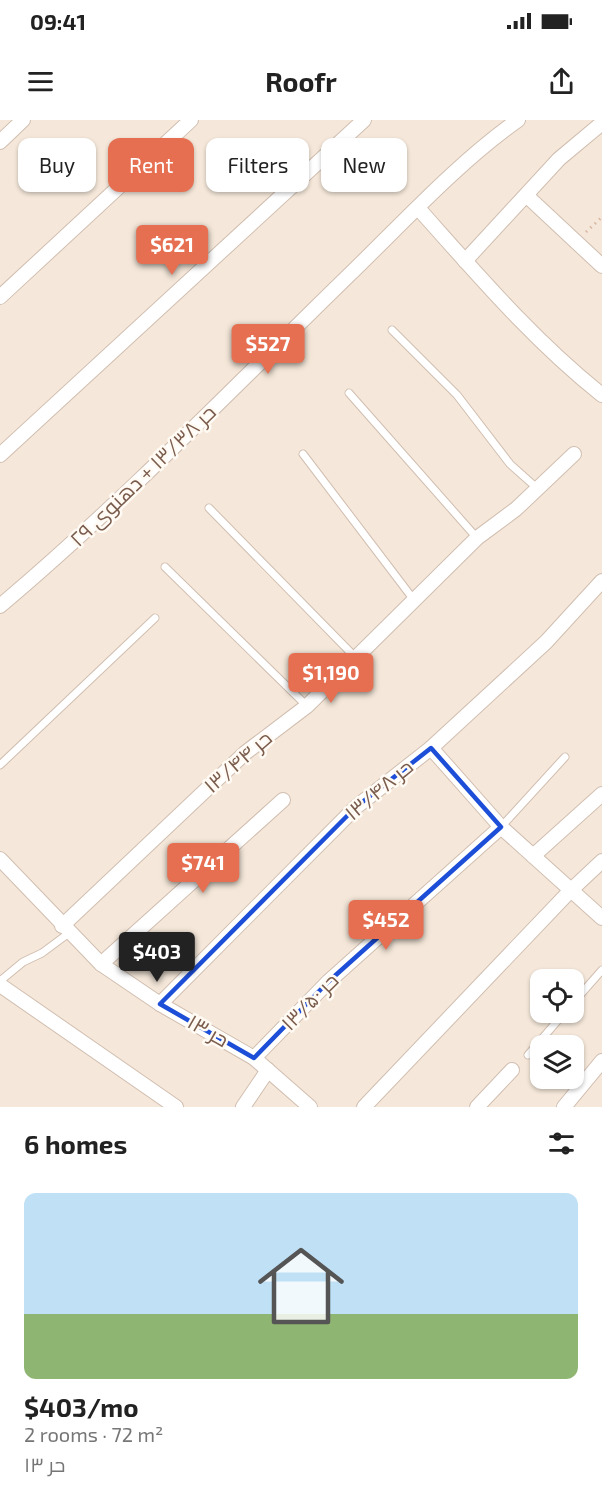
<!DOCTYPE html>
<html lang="en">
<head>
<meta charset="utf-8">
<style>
  body { margin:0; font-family:"Exo 2",Cairo,sans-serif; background:#f6f6f6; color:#222; height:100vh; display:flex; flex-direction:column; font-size:22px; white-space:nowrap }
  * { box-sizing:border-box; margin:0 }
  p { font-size:20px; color:#767676 }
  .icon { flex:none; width:33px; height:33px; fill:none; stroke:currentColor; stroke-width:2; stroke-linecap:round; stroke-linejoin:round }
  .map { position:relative; height:987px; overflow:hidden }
  .details { display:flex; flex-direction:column; background:#fff; flex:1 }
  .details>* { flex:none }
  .guide { position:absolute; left:18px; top:18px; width:567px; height:54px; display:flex; gap:12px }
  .fabs { position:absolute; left:530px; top:849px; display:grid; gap:12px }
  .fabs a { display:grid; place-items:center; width:54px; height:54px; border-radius:12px; background:#fff; box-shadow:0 2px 4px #0004; font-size:30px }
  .price { position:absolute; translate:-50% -51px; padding:0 14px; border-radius:6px; background:#e76f51; color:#fff; font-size:20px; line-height:39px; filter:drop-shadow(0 2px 3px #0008) }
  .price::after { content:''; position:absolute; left:50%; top:36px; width:18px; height:14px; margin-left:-9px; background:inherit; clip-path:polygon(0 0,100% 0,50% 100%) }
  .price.selected { background:#222; color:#fff }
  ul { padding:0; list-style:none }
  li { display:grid; align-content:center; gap:12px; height:318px; padding:0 24px }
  li span { display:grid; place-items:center; height:186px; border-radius:12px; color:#555 }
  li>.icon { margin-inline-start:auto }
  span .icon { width:108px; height:108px; fill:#fffc; stroke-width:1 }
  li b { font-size:26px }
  h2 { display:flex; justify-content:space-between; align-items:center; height:72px; padding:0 24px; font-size:26px }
  .pill { padding:0 21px; border-radius:12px; background:#fff; box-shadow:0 2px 4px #0004; font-size:21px; line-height:54px }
  .pill.selected { background:#e76f51; color:#fff }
  .status { display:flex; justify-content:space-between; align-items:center; height:42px; padding:0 30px; background:#fff; direction:ltr }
  .status svg { height:16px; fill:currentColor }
  header { display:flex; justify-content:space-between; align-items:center; height:78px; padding:0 24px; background:#fff; font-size:27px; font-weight:700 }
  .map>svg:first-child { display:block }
  .residential { fill:#f5e8da; fill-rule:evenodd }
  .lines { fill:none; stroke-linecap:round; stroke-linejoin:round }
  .service-casing { stroke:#d1beb0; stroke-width:9 }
  .minor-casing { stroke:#d1beb0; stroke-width:16 }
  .path { stroke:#d9b8a5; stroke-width:3; stroke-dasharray:1.5 4.5; stroke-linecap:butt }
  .service { stroke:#fff; stroke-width:7 }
  .minor { stroke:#fff; stroke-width:14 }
  .marked { fill:none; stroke:#1d4ed8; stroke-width:4.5; stroke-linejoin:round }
  .labels { text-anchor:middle; stroke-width:5; stroke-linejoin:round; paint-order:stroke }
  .street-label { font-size:21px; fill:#7a5c4d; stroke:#fffaf3 }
</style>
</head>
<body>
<div class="status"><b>09:41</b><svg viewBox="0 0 49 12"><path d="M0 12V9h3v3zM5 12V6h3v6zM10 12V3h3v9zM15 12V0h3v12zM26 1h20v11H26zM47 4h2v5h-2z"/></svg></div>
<header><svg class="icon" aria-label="menu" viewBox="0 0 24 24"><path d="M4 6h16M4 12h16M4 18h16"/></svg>Roofr<svg class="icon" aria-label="share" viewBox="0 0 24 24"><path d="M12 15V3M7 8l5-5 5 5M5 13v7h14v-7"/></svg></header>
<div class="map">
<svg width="602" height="987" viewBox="0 0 602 987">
  <rect width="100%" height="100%" fill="#fdf6ec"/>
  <!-- residential -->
  <path class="residential" d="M0,0H602V987H0ZM540,860H573V892H540ZM540,926H573V958H540Z"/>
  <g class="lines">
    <!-- service casing -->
    <g class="service-casing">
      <g id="service">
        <path d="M392,210L457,275L510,344L538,369"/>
        <path d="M349,273L477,418"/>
        <path d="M303,334L414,480"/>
        <path d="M209,388L355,537"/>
        <path d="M165,447L307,586"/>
        <path d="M0,645L155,498"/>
        <path d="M501,707L565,637"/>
        <path d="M0,861L23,842L42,833L69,813"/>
        <path d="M573,883L602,850"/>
        <path d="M528,935L565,892"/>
      </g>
    </g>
    <!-- minor casing -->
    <g class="minor-casing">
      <g id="minor">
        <path d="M0,22L23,0"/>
        <path d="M527,76L602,146"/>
        <path d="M418,88C477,154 533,220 602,275"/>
        <path d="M465,141L559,39L602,3"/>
        <path d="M0,177L191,0"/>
        <path d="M0,335L364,0"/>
        <path d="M0,486C122,383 233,268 347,157C401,105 456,44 518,0"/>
        <path d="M431,628L501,707L602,798"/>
        <path d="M533,736L602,674"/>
        <path d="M0,739L101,844L160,884L254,938L310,987"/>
        <path d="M62,806L245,633L307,586L477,418L516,389L574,334"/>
        <path d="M101,844L283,680"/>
        <path d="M0,865L176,987"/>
        <path d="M160,884L356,687L431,628L546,522L602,461"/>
        <path d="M254,938L328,862L501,707"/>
        <path d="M243,987L268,950"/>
        <path d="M364,987L570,771L602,741"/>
        <path d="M477,987L512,950"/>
        <path d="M564,987L602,941"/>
      </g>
    </g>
    <!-- path -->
    <path class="path" d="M586,112L602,97"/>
    <!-- service -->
    <use href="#service" class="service"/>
    <!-- minor -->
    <use href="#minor" class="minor"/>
  </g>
  <!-- marked area -->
  <path class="marked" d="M431,628L501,707L328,862L254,938L160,884L356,687Z"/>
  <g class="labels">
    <!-- street labels -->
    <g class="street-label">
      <text transform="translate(143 356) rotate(-44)" y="7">حر ۱۳/۳۸ + دهنوی ۲۹</text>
      <text transform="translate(238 642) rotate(-41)" y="7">حر ۱۳/۴۴</text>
      <text transform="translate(379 670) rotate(-40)" y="7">حر ۱۳/۴۸</text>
      <text transform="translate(310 882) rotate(-45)" y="7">حر ۱۳/۵۰</text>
      <text transform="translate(208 911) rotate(30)" y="7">حر ۱۳</text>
    </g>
  </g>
</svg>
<div class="fabs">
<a><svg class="icon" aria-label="locate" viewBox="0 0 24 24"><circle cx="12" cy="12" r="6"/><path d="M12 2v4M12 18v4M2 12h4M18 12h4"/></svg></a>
<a><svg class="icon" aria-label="layers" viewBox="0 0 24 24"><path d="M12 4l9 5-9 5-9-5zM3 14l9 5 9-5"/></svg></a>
</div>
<b class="price" style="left:172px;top:156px">$621</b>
<b class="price" style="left:268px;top:255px">$527</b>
<b class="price" style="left:331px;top:584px">$1,190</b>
<b class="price" style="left:203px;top:774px">$741</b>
<b class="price" style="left:386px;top:831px">$452</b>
<b class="price selected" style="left:157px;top:863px">$403</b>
<div class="guide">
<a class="pill">Buy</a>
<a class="pill selected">Rent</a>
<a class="pill">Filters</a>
<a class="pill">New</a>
</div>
</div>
<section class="details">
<h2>6 homes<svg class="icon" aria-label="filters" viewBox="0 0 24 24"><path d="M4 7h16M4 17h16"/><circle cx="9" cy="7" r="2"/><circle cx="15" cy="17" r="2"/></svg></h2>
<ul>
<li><span style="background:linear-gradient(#bfe0f5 65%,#8fb573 0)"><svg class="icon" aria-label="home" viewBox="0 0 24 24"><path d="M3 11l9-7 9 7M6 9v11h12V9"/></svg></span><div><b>$403/mo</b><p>2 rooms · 72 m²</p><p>حر ۱۳</p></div></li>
</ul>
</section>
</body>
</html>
